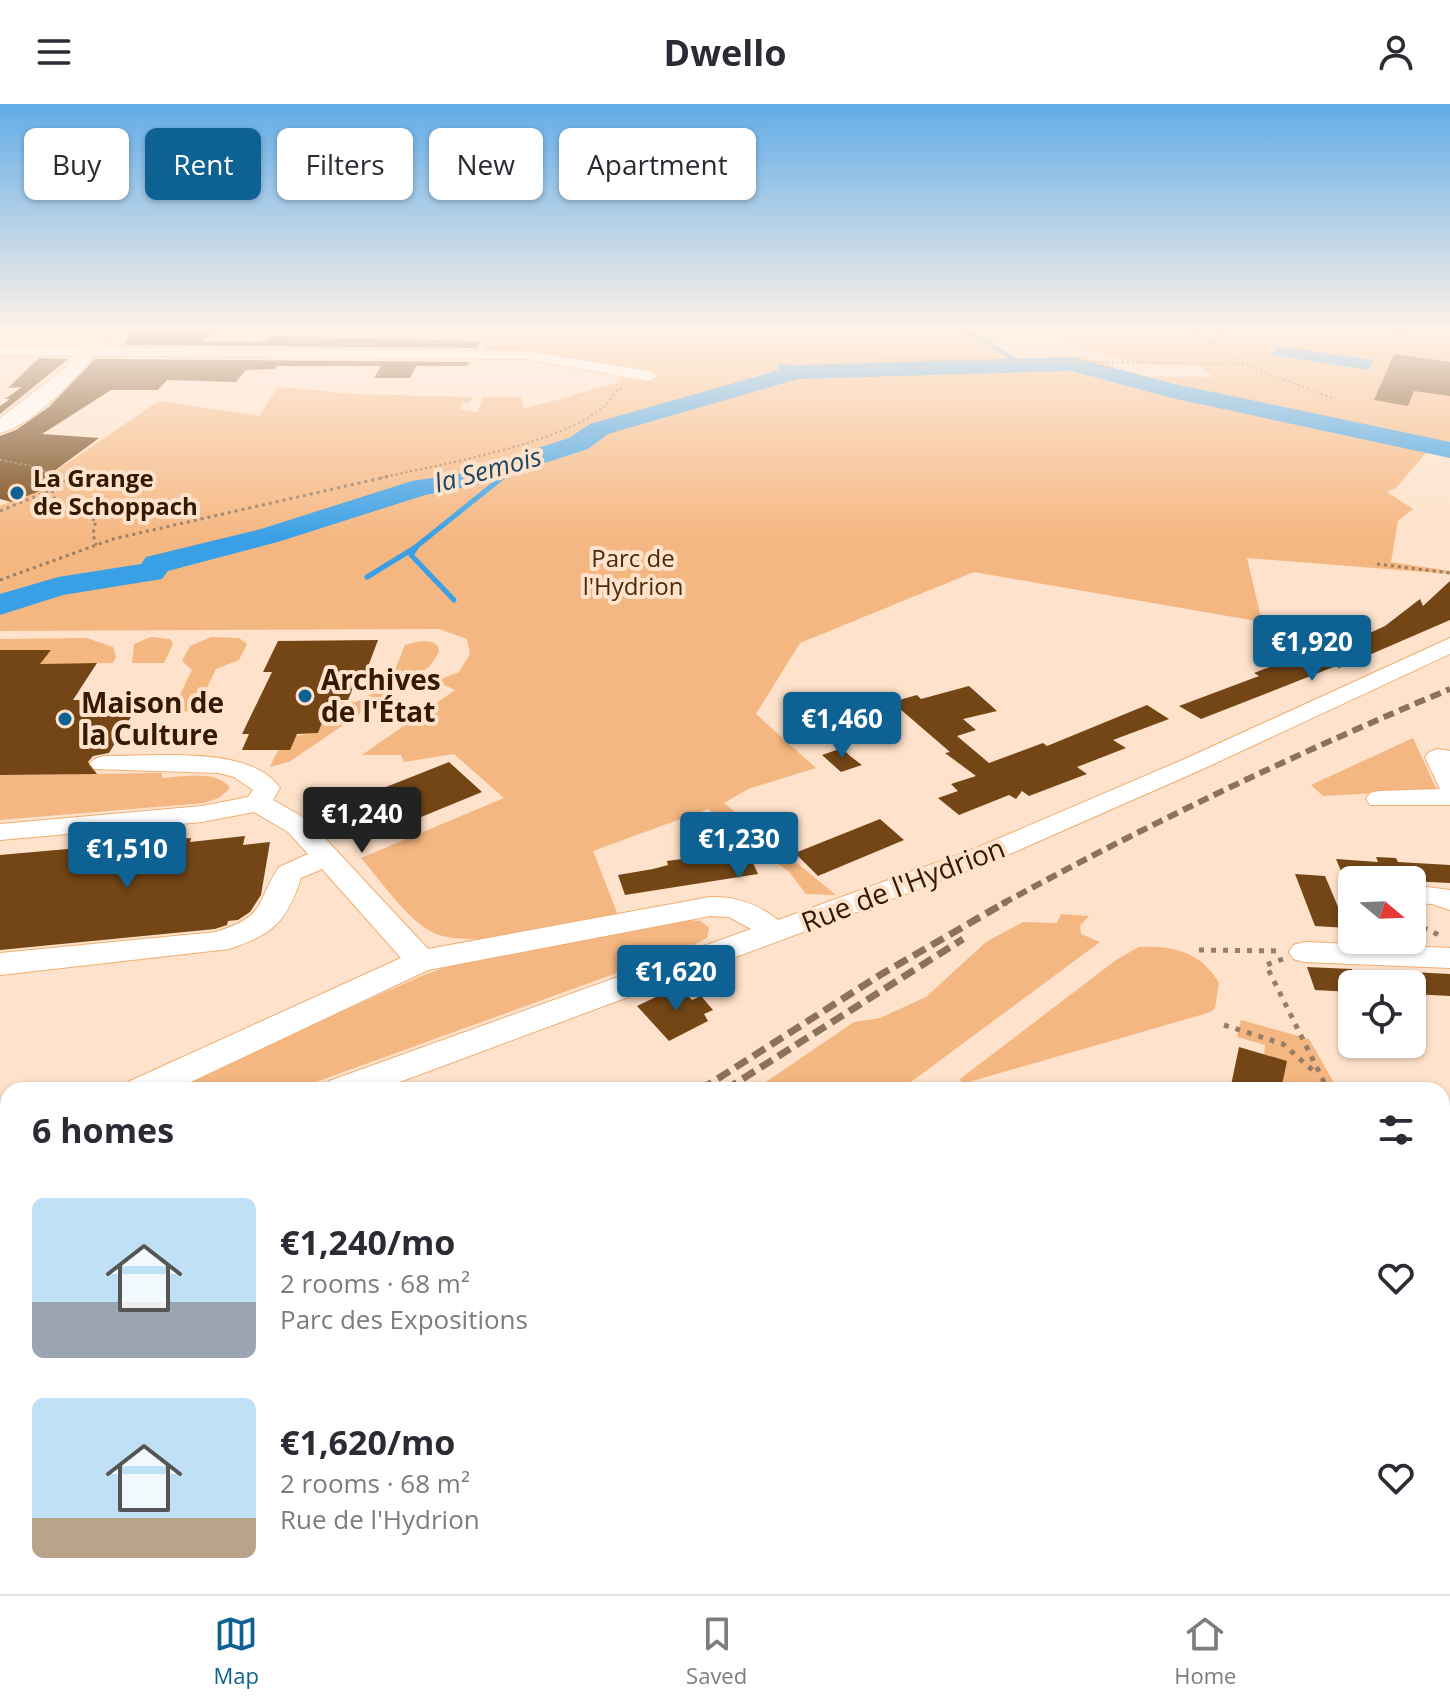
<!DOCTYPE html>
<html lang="en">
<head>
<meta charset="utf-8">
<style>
  body { margin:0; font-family:"Open Sans",sans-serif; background:#f7f7f7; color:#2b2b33; height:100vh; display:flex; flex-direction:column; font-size:30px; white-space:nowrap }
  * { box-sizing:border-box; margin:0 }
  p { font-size:26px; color:#7c7c81 }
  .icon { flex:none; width:44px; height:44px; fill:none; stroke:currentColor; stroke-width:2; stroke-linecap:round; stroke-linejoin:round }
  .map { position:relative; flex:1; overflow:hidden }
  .details { position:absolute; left:0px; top:978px; width:1450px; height:512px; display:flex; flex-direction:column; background:#fff; border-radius:24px 24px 0 0; box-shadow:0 2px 6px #0004 }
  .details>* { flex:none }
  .guide { position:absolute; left:24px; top:24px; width:800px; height:72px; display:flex; gap:16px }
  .needle { width:52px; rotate:109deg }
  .controls { position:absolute; left:1338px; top:762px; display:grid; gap:16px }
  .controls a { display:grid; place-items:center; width:88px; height:88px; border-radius:12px; background:#fff; box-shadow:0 2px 6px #0004; font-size:40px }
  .price { position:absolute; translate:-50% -68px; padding:0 18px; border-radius:8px; background:#0e6193; color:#fff; font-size:26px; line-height:52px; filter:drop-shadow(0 2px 4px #0008) }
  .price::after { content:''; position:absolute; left:50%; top:48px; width:24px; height:18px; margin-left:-12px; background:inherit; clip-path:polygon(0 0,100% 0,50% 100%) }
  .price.on { background:#222; color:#fff }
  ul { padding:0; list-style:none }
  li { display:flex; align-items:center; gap:24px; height:200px; padding:0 32px }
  li span { display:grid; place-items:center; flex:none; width:224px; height:160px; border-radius:12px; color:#555 }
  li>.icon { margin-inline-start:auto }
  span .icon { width:96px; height:96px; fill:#fffc; stroke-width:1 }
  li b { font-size:34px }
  h2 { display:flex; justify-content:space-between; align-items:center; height:96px; padding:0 32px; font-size:34px }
  .pill { padding:0 28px; border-radius:12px; background:#fff; box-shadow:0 2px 6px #0004; font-size:28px; line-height:72px }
  .pill.on { background:#0e6193; color:#fff }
  header { display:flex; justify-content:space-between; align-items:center; height:104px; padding:0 32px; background:#fff; font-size:36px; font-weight:700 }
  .dock { display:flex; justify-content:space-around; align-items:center; height:112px; border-top:2px solid #e1e1e2; background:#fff; font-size:22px; color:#7c7c81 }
  .dock a { display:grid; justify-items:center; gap:4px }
  .dock .on { color:#0e6193 }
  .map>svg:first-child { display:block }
  .green { fill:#f5b781 }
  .water { fill:#3aa0e5 }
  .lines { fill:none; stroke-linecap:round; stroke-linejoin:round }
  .stream-far1 { stroke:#3aa0e5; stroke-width:4 }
  .stream { stroke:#3aa0e5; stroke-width:5 }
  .canal { fill:#3aa0e5; fill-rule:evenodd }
  .river { fill:#3aa0e5; fill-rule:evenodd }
  .building { fill:#744616 }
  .minor-casing { stroke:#f0ae71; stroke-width:2 }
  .major-casing { stroke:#f0ae71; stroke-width:2 }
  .path-far4 { stroke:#987e66; stroke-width:2; stroke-dasharray:2 3; stroke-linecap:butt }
  .path-far3 { stroke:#987e66; stroke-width:3; stroke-dasharray:3 4; stroke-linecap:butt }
  .path-far2 { stroke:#987e66; stroke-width:4; stroke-dasharray:4 6; stroke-linecap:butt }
  .path-far1 { stroke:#987e66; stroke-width:5; stroke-dasharray:5 7; stroke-linecap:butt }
  .path { stroke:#987e66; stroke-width:6; stroke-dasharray:6 9; stroke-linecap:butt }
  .minor { fill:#fff; fill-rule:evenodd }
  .major { fill:#fff; fill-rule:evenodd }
  .rail-far2 { stroke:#8c725a; stroke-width:6; stroke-dasharray:11 6; stroke-linecap:butt }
  .rail-far1 { stroke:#8c725a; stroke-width:7; stroke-dasharray:14 7; stroke-linecap:butt }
  .rail { stroke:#8c725a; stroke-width:9; stroke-dasharray:18 9; stroke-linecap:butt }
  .poi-dot { fill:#0e6193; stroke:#fee2cb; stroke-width:3 }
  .labels { text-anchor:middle; stroke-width:8; stroke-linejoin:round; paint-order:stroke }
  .far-poi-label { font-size:24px; font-weight:bold; fill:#331b01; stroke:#fee2cb; text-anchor:start }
  .far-park-label { font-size:24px; fill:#4b2b08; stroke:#fee2cb }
  .far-water-label { font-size:26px; font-style:italic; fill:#1d4662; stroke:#fee2cb }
  .poi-label { font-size:28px; font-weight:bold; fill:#331b01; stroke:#fee2cb; text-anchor:start }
  .street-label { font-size:28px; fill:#331b01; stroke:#fee2cb }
</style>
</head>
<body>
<header><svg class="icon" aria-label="menu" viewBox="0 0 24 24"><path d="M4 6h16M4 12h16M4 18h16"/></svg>Dwello<svg class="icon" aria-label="person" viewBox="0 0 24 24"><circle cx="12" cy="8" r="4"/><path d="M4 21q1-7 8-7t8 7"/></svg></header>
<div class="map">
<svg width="1450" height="1490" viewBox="0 0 1450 1490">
  <rect width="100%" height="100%" fill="#fee2cb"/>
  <!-- green -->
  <g class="green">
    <path d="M494,225H981L1009,253L1033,255L1082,252L1115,262L1119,269L1157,281L1434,339L1396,384L1387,388L1413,405L1398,417L1391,458L1450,467V470L1247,454L1262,518L974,468L800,539L756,610L816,664L748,685L724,699L836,791L806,790L789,768L708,705L593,747L618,811C574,819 474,847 434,829C409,818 380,776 361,754L504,694L454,650L404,658L401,651H362L455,586L436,577L459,568L470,550L467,535L439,525L0,527V402L9,398L0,395L12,398L56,380L28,372V357L57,366L159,297L259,312L278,283L354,290L472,293L470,299H462L460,306L478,308L483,293H521L524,305L619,278L615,276L638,269L541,253L480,251Z"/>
    <path d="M1058,225H1441L1450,230V338L1315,312L1143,272L1213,273L1199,262L1142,260L1081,245Z"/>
    <path d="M151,533L170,535L173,540L164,559H132L134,540Z"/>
    <path d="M211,533L239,534L247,540L239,556L216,565L198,602L203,606L218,599L214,607L152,608L157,600L166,606L174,603L192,566L182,557L190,542Z"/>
    <path d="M87,534L113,543L116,553L113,559L40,560L50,546H0V535Z"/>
    <path d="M421,537L432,538L438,542L439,548L430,562L289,658L270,663C281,637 290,630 318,629L331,599L356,598L389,581L405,541Z"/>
    <path d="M1413,634L1437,686L1323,692L1311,681Z"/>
    <path d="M162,669V674C183,673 216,665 230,684L219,694L204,699L0,716V671Z"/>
    <path d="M1061,810L1089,812L1080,822L1081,830L1100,838L900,986H754L854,918L880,914L926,893L986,838L1023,818L1057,819Z"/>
    <path d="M686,816L701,817L709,824L707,834L694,841L294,986H164L424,871L452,861Z"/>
    <path d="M1139,843C1173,841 1201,848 1219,879L1215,904L1211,908L962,980L960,975L1116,856Z"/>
    <path d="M1241,916L1309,935L1338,986H1281L1286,957L1264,951L1265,941L1237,933Z"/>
    <path d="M1442,1169L1450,1182V1389L1442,1386Z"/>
    <path d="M318,1482H407L402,1490H316Z"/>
    <path d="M515,1482H646L663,1490H511Z"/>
    <path d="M1267,1482H1419L1389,1490H1248Z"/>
  </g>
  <!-- water -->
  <path class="water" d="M1278,242L1373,256L1369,266L1272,251Z"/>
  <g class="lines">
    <!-- stream-far1 -->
    <g class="stream-far1">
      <path d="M963,225L1014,255"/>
      <path d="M1019,258L1025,262"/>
      <path d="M502,374L508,363"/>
    </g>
    <!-- stream -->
    <g class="stream">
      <path d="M367,473L416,443"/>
      <path d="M454,496L411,451L417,442L504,372"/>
    </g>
    <!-- canal -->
    <path class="canal" d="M779,260H789L804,268L797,272L779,266Z"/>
    <!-- river -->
    <path class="river" d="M1072,253L1175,280L1450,338V354L1172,294L1071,267L798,275L608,330L588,345L477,381L425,391L281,437L168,467L162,475L63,491L0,511V490L58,473L141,460L146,453L261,425L412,377L458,370L569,334L590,320L797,261Z"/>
  </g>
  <!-- building -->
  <g class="building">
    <path d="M133,225H217L202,237L262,238L274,232L480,237L477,244L124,241Z"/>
    <path d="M1394,250L1450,258V292L1414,287L1408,302L1374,296Z"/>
    <path d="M39,254L68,255L0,310V302L10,295H5L22,283L8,284Z"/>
    <path d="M95,255L470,258L467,262H416L410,274H374L381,262H277L275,265L246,266L236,278L167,276L158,286H111L42,330L99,334L42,376L57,380L12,398L0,395V332L16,326L49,303Z"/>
    <path d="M1450,477V516L1339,564L1336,562L1201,615L1179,602L1259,572L1254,569L1345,533L1352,537L1385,522L1420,495L1423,502Z"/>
    <path d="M378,536L366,568L359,569L348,596H331L318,629L297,630L290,646H242L249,630H242L272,568H263L278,537Z"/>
    <path d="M0,546H51L40,560L97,559L73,596L142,595L109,649L93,652L88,658L97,670L0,671Z"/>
    <path d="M969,582L997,607L963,615L976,626L957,632L989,659L1043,639L1047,642L1147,601L1169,615L1113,636L1126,644L1077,663L1087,670L1029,692L1022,687L1016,695L1009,691L959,711L938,694L958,687L951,680L976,672L945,649L950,648L892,598L917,591L921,595Z"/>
    <path d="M842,644L850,652L862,661L841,668L822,651Z"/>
    <path d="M449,658L482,688L387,727L356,695Z"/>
    <path d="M880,715L904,736L818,772L795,749Z"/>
    <path d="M245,732L243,741L270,738L261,791L250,808L238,816L228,817L227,821L215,825L0,846V751L191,734L190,738Z"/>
    <path d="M747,746L758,770L625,791L618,771L653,765L668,761L667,757Z"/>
    <path d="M1376,753L1396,754L1398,758L1450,761V779L1344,774L1336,755L1378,758Z"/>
    <path d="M1295,770L1325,772L1347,824L1315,822Z"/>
    <path d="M1307,863L1352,865V888L1315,886Z"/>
    <path d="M1412,868L1450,870V892L1412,890Z"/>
    <path d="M679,882L692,896L701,892L713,906L704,910L708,917L669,937L637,902Z"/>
    <path d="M1239,943L1287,957L1281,986H1230Z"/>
  </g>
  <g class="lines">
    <!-- minor casing -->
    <g class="minor-casing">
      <g id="minor">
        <path d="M0,243L525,247L649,267L657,272L649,277L525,255L0,251Z"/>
        <path d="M1450,534V550L1205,664L994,757L378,986H324L329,977L751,825L729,813L710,812L428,866L174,986H125L130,977L401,854L322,765L301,774C286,819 273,830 229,845L0,871V849L216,828C268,811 254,801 279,763L308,750L288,728L254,708L202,718L0,736V720L202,702L248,693L253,686L234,673L219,669L94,665L90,660L94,655L103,652C151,653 250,640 280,684L273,696L308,716L428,845L710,793C736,792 758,800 778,816L974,745L1187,654Z"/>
        <path d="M1438,645L1450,647V701H1370L1366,695L1370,689L1379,687L1440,685L1425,653L1429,648Z"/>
        <path d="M1412,781L1450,786V806L1432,800L1412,799Z"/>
        <path d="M1304,838L1450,844V864L1304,858L1293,855L1289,848L1293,841Z"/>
        <path d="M8,1031V1060L0,1062V1033Z"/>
        <path d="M8,1091V1122L0,1125V1093Z"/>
        <path d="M261,1482H309L306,1490H258Z"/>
      </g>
    </g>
    <!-- major casing -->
    <g class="major-casing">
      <path id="major" d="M95,225H113C93,258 38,320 0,329V314L65,264Z"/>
    </g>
    <!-- path-far4 -->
    <g class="path-far4">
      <path d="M1186,225L1256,265L1332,294"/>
      <path d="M1274,225L1396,227L1397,238L1392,246"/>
      <path d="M1441,225L1450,230"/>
      <path d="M1395,226L1450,246"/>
      <path d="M1211,244L1219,227L1237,225"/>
      <path d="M882,255L1245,260"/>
      <path d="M0,356L32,362L60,374"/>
      <path d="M381,374C440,360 557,341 602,304C608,300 613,291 618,285H623"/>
    </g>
    <!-- path-far3 -->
    <g class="path-far3">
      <path d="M52,386L58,406L96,416L93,430L96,441"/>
      <path d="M0,407L58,383L66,376L55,372"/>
      <path d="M1377,460L1450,469"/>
      <path d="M0,476L113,435L390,372"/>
    </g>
    <!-- path-far2 -->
    <path class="path-far2" d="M1349,800L1341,782H1352"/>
    <!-- path-far1 -->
    <g class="path-far1">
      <path d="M1348,798L1352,807"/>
      <path d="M1412,818L1441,832"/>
      <path d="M1199,846L1282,847"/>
      <path d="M1283,855L1266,861L1328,986"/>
      <path d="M1224,921L1283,940L1317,970"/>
    </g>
    <!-- path -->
    <g class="path">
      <path d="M1442,1192L1450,1205"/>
      <path d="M1442,1393L1450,1396"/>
      <path d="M918,1482L922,1490"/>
      <path d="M503,1490L507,1482"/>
      <path d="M1401,1490L1450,1481"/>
    </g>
    <!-- minor -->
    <use href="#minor" class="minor"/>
    <!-- major -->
    <use href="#major" class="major"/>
    <!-- rail-far2 -->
    <path class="rail-far2" d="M1002,800C1148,720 1297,649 1450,585"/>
    <!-- rail-far1 -->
    <g class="rail-far1">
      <path d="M700,986L880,871L1006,798"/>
      <path d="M725,986L963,835"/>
    </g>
    <!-- rail -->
    <g class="rail">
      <path d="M18,1490L28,1482"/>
      <path d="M52,1490L62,1482"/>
    </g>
  </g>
  <!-- sky -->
  <linearGradient id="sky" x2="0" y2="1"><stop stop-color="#62ace7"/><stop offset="0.52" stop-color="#fff2e8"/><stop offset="1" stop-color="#fff2e8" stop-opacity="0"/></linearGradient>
  <rect width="1450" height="434" fill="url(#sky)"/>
  <!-- markers -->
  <g class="poi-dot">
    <circle cx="17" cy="389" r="8"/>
    <circle cx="305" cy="592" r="8"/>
    <circle cx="65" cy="615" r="8"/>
  </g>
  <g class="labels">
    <!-- far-poi labels -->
    <g class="far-poi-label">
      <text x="33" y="383">La Grange<tspan x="33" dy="28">de Schoppach</tspan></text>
    </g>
    <!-- far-park labels -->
    <g class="far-park-label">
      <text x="633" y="463">Parc de<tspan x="633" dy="28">l'Hydrion</tspan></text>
    </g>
    <!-- far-water labels -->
    <g class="far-water-label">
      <text transform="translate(488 366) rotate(-15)" y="9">la Semois</text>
    </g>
    <!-- poi labels -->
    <g class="poi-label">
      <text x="321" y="586">Archives<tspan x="321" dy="32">de l'État</tspan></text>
      <text x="81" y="609">Maison de<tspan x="81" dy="32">la Culture</tspan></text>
    </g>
    <!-- street labels -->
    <g class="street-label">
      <text transform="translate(903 781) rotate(-21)" y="10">Rue de l'Hydrion</text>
    </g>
  </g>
</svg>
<div class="controls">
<a><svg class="needle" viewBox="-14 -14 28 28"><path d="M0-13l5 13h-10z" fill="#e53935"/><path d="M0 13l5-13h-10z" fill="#7c7c81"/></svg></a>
<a><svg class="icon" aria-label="locate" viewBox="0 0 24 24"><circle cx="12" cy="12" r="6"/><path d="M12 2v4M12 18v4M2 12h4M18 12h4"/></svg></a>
</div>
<b class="price" style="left:1312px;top:579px">€1,920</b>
<b class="price" style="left:842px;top:656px">€1,460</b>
<b class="price on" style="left:362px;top:751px">€1,240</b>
<b class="price" style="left:739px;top:776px">€1,230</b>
<b class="price" style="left:127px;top:786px">€1,510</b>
<b class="price" style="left:676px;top:909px">€1,620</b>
<div class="guide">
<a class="pill">Buy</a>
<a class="pill on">Rent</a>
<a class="pill">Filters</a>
<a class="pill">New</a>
<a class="pill">Apartment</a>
</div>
<section class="details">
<h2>6 homes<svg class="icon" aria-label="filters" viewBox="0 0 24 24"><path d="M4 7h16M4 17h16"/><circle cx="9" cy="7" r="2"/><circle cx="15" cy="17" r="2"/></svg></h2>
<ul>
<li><span style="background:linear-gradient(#bfe0f5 65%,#9aa5b1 0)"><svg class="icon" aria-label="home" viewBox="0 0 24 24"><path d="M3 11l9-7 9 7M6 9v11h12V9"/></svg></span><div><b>€1,240/mo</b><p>2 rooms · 68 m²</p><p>Parc des Expositions</p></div><svg class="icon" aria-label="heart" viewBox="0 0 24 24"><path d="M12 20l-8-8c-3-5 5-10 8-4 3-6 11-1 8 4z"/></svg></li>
<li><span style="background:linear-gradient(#bfe0f5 75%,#b9a48a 0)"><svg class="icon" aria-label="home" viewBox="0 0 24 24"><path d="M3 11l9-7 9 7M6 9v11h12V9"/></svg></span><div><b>€1,620/mo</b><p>2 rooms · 68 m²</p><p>Rue de l'Hydrion</p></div><svg class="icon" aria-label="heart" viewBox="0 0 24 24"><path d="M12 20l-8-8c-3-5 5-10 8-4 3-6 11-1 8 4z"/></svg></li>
</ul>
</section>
</div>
<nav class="dock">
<a class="on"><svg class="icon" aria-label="map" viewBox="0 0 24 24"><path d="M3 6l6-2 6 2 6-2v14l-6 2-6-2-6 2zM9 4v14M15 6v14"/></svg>Map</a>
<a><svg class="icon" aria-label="saved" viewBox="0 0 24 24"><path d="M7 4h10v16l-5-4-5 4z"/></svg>Saved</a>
<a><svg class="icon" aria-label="home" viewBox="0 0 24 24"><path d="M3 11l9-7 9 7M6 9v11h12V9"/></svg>Home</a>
</nav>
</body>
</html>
